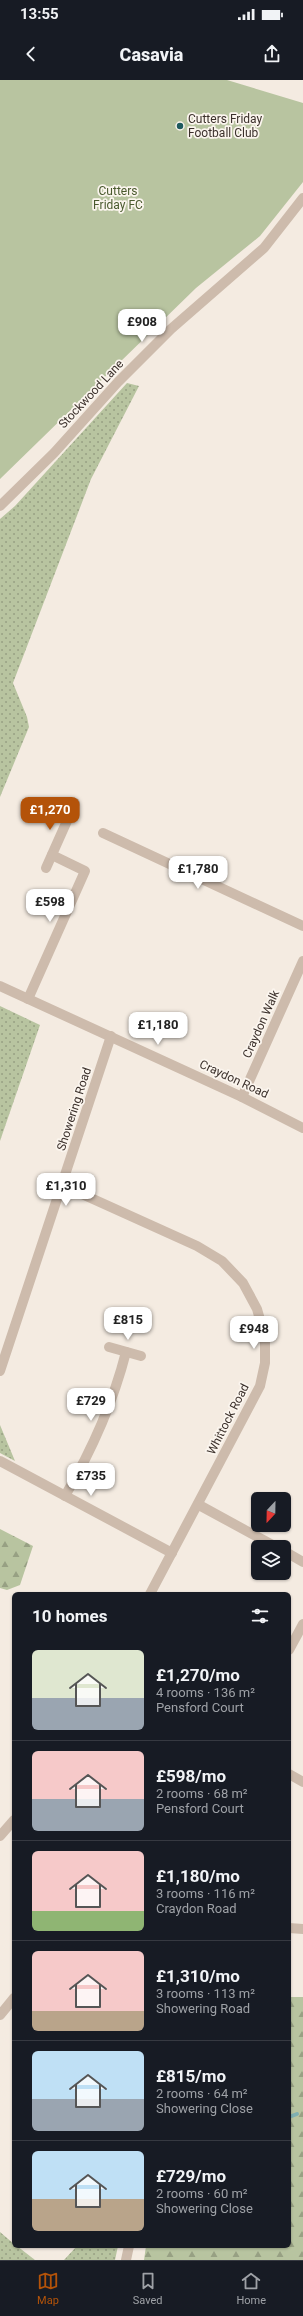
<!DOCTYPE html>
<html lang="en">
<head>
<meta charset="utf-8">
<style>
  body { margin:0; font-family:Roboto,sans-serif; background:#242831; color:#f1f3f6; height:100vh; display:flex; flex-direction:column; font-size:15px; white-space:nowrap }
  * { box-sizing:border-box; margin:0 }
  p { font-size:13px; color:#9ea1a6 }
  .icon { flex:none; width:22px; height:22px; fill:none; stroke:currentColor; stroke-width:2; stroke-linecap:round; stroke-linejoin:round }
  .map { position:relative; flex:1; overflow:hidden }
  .drawer { position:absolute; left:12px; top:1512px; width:279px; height:656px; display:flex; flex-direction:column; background:#171b24; border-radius:6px; box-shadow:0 1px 3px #0004 }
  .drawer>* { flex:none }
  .needle { width:26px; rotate:202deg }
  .buttons { position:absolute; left:251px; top:1412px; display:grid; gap:8px }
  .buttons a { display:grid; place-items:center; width:40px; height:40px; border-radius:6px; background:#171b24; box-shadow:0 1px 3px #0004; font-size:20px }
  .price { position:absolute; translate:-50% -34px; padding:0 9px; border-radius:8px; background:#fff; color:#222; font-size:13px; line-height:26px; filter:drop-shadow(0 1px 2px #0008) }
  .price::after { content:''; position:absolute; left:50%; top:24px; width:12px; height:9px; margin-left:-6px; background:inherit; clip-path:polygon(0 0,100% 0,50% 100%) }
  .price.active { background:#b45309; color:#fff }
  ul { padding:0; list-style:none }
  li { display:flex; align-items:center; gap:12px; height:100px; padding:0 20px }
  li+li { border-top:1px solid #363941 }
  li span { display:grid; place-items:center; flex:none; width:112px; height:80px; border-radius:6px; color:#555 }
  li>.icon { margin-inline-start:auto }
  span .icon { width:48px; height:48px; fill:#fffc; stroke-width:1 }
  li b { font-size:17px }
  h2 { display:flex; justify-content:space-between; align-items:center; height:48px; padding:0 20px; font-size:17px }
  .status { display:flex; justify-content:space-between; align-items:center; height:28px; padding:0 20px; background:#171b24; direction:ltr }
  .status svg { height:11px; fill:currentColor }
  header { display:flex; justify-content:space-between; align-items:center; height:52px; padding:0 20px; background:#171b24; font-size:18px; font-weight:800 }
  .tab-bar { display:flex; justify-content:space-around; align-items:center; height:56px; border-top:1px solid #363941; background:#171b24; font-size:11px; color:#9ea1a6 }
  .tab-bar a { display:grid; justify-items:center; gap:2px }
  .tab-bar .active { color:#b45309 }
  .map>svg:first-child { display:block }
  .grass { fill:url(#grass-dots) }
  .forest { fill:url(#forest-firs) }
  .park { fill:#b8c4a0 }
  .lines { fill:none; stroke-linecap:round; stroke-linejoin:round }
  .stream { stroke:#7fb0b2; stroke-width:4 }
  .minor { stroke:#cdbbac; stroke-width:10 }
  .poi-dot { fill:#1f5a5e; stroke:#fbf5ee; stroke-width:1.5 }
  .labels { text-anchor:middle; stroke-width:3.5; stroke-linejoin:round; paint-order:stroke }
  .poi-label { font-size:12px; fill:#3b302b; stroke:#fbf5ee; text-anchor:start }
  .park-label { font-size:12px; fill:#4a5a2e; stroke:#fbf5ee }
  .street-label { font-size:12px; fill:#3b302b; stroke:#fbf5ee }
</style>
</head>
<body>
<div class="status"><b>13:55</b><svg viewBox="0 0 49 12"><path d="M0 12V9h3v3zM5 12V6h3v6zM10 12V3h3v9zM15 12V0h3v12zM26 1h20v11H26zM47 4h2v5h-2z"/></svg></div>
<header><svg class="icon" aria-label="back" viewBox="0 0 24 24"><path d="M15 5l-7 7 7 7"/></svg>Casavia<svg class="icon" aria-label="share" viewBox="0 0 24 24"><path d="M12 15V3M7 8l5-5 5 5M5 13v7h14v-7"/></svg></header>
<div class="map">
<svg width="303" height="2180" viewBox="0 0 303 2180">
  <defs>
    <pattern id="grass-dots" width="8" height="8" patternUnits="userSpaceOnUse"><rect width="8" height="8" fill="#b8c4a0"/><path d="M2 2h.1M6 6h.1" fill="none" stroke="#97a083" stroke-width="1.8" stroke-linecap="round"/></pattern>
    <pattern id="forest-firs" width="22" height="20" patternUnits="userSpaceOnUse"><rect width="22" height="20" fill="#b8c4a0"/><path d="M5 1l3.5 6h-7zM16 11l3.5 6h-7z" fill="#97a083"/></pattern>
  </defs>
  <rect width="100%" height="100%" fill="#f4ebe1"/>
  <!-- grass -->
  <g class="grass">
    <path d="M127,303L139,306L91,399L13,603L27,637L29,647L0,717V439L15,426Z"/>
    <path d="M0,926L40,945L0,1061Z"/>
    <path d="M0,1345L15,1381L0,1373Z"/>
    <path d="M0,2152L14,2164V2166H17L35,2180H0Z"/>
    <path d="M77,2166H118L115,2180H64Z"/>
  </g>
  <!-- forest -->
  <g class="forest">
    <path d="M0,1449L33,1466L20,1505L7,1510L0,1508Z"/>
    <path d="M289,1917H303V2180H144L146,2166H289Z"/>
  </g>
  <!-- park -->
  <path class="park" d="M0,0H227L303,23V102L260,156L196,208L0,399Z"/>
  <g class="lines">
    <!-- stream -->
    <path class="stream" d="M289,2037L297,2034"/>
    <!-- minor -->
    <g class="minor">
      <path d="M0,426L54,373L118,302L171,249L264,168L303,118"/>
      <path d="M103,753L303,846"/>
      <path d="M46,788L75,723"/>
      <path d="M0,906L242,1017L303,1048"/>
      <path d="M28,919L85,791L52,775"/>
      <path d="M242,1017L303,881"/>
      <path d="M62,1105L197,1166L222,1181L243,1203L257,1229L265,1257V1283L260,1306L150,1514"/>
      <path d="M109,1267L141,1276"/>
      <path d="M0,1291L111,956"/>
      <path d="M0,1381L172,1473"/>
      <path d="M65,1416C92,1370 113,1323 126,1272"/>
      <path d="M199,1425L276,1467"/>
      <path d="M284,1471L303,1482"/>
      <path d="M289,1570L303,1544"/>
      <path d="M289,1694L303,1702"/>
      <path d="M0,1756L14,1740"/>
      <path d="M289,1848L303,1849"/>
      <path d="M0,1935L14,1918"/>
      <path d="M126,2180L129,2166"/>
    </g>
  </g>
  <!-- markers -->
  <circle class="poi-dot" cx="180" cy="46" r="4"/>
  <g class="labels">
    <!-- poi labels -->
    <g class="poi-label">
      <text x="188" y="43">Cutters Friday<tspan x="188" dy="14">Football Club</tspan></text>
    </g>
    <!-- park labels -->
    <g class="park-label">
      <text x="118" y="115">Cutters<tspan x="118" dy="14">Friday FC</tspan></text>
    </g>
    <!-- street labels -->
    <g class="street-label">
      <text transform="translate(91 314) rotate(-47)" y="4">Stockwood Lane</text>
      <text transform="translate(261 944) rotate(-66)" y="4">Craydon Walk</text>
      <text transform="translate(234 999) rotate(25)" y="4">Craydon Road</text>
      <text transform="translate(74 1029) rotate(-72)" y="4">Showering Road</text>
      <text transform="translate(228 1339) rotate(-63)" y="4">Whittock Road</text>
    </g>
  </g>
</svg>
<div class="buttons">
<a><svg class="needle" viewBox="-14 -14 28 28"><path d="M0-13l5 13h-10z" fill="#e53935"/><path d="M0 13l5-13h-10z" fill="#9ea1a6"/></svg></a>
<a><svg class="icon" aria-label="layers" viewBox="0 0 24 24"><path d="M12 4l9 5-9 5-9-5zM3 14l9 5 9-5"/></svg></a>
</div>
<b class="price" style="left:142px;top:263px">£908</b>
<b class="price active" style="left:50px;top:751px">£1,270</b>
<b class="price" style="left:198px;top:810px">£1,780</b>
<b class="price" style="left:50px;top:843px">£598</b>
<b class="price" style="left:158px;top:966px">£1,180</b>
<b class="price" style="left:66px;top:1127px">£1,310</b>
<b class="price" style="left:128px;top:1261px">£815</b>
<b class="price" style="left:254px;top:1270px">£948</b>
<b class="price" style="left:91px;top:1342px">£729</b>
<b class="price" style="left:91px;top:1417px">£735</b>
<section class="drawer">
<h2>10 homes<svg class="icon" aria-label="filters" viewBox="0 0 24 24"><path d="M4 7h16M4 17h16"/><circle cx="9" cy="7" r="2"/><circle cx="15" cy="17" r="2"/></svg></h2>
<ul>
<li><span style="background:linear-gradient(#dfe7d0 60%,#9aa5b1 0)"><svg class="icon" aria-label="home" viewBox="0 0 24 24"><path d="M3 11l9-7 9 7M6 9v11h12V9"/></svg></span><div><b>£1,270/mo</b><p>4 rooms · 136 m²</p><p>Pensford Court</p></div></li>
<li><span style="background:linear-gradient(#f6c9c9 60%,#9aa5b1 0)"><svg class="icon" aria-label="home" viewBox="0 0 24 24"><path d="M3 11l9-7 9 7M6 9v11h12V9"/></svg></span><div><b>£598/mo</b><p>2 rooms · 68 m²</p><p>Pensford Court</p></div></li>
<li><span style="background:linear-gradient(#f6c9c9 75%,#8fb573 0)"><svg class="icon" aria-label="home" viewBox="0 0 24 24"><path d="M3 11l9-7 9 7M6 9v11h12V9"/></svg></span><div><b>£1,180/mo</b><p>3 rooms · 116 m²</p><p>Craydon Road</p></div></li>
<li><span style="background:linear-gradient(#f6c9c9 75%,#b9a48a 0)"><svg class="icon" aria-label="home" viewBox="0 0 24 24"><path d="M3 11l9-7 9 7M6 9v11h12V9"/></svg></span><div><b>£1,310/mo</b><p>3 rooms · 113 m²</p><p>Showering Road</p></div></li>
<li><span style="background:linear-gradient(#bfe0f5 60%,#9aa5b1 0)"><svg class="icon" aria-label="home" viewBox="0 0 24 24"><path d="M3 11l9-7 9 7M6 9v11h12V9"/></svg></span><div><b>£815/mo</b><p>2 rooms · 64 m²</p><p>Showering Close</p></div></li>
<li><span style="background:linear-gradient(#bfe0f5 60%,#b9a48a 0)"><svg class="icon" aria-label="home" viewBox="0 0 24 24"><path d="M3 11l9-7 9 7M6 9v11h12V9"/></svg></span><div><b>£729/mo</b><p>2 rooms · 60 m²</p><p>Showering Close</p></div></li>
</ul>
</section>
</div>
<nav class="tab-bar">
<a class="active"><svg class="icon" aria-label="map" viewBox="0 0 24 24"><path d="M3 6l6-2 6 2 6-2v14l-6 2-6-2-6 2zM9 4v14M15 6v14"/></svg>Map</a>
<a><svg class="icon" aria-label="saved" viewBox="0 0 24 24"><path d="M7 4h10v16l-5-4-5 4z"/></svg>Saved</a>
<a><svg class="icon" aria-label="home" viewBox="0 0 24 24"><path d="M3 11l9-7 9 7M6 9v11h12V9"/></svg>Home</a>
</nav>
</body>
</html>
